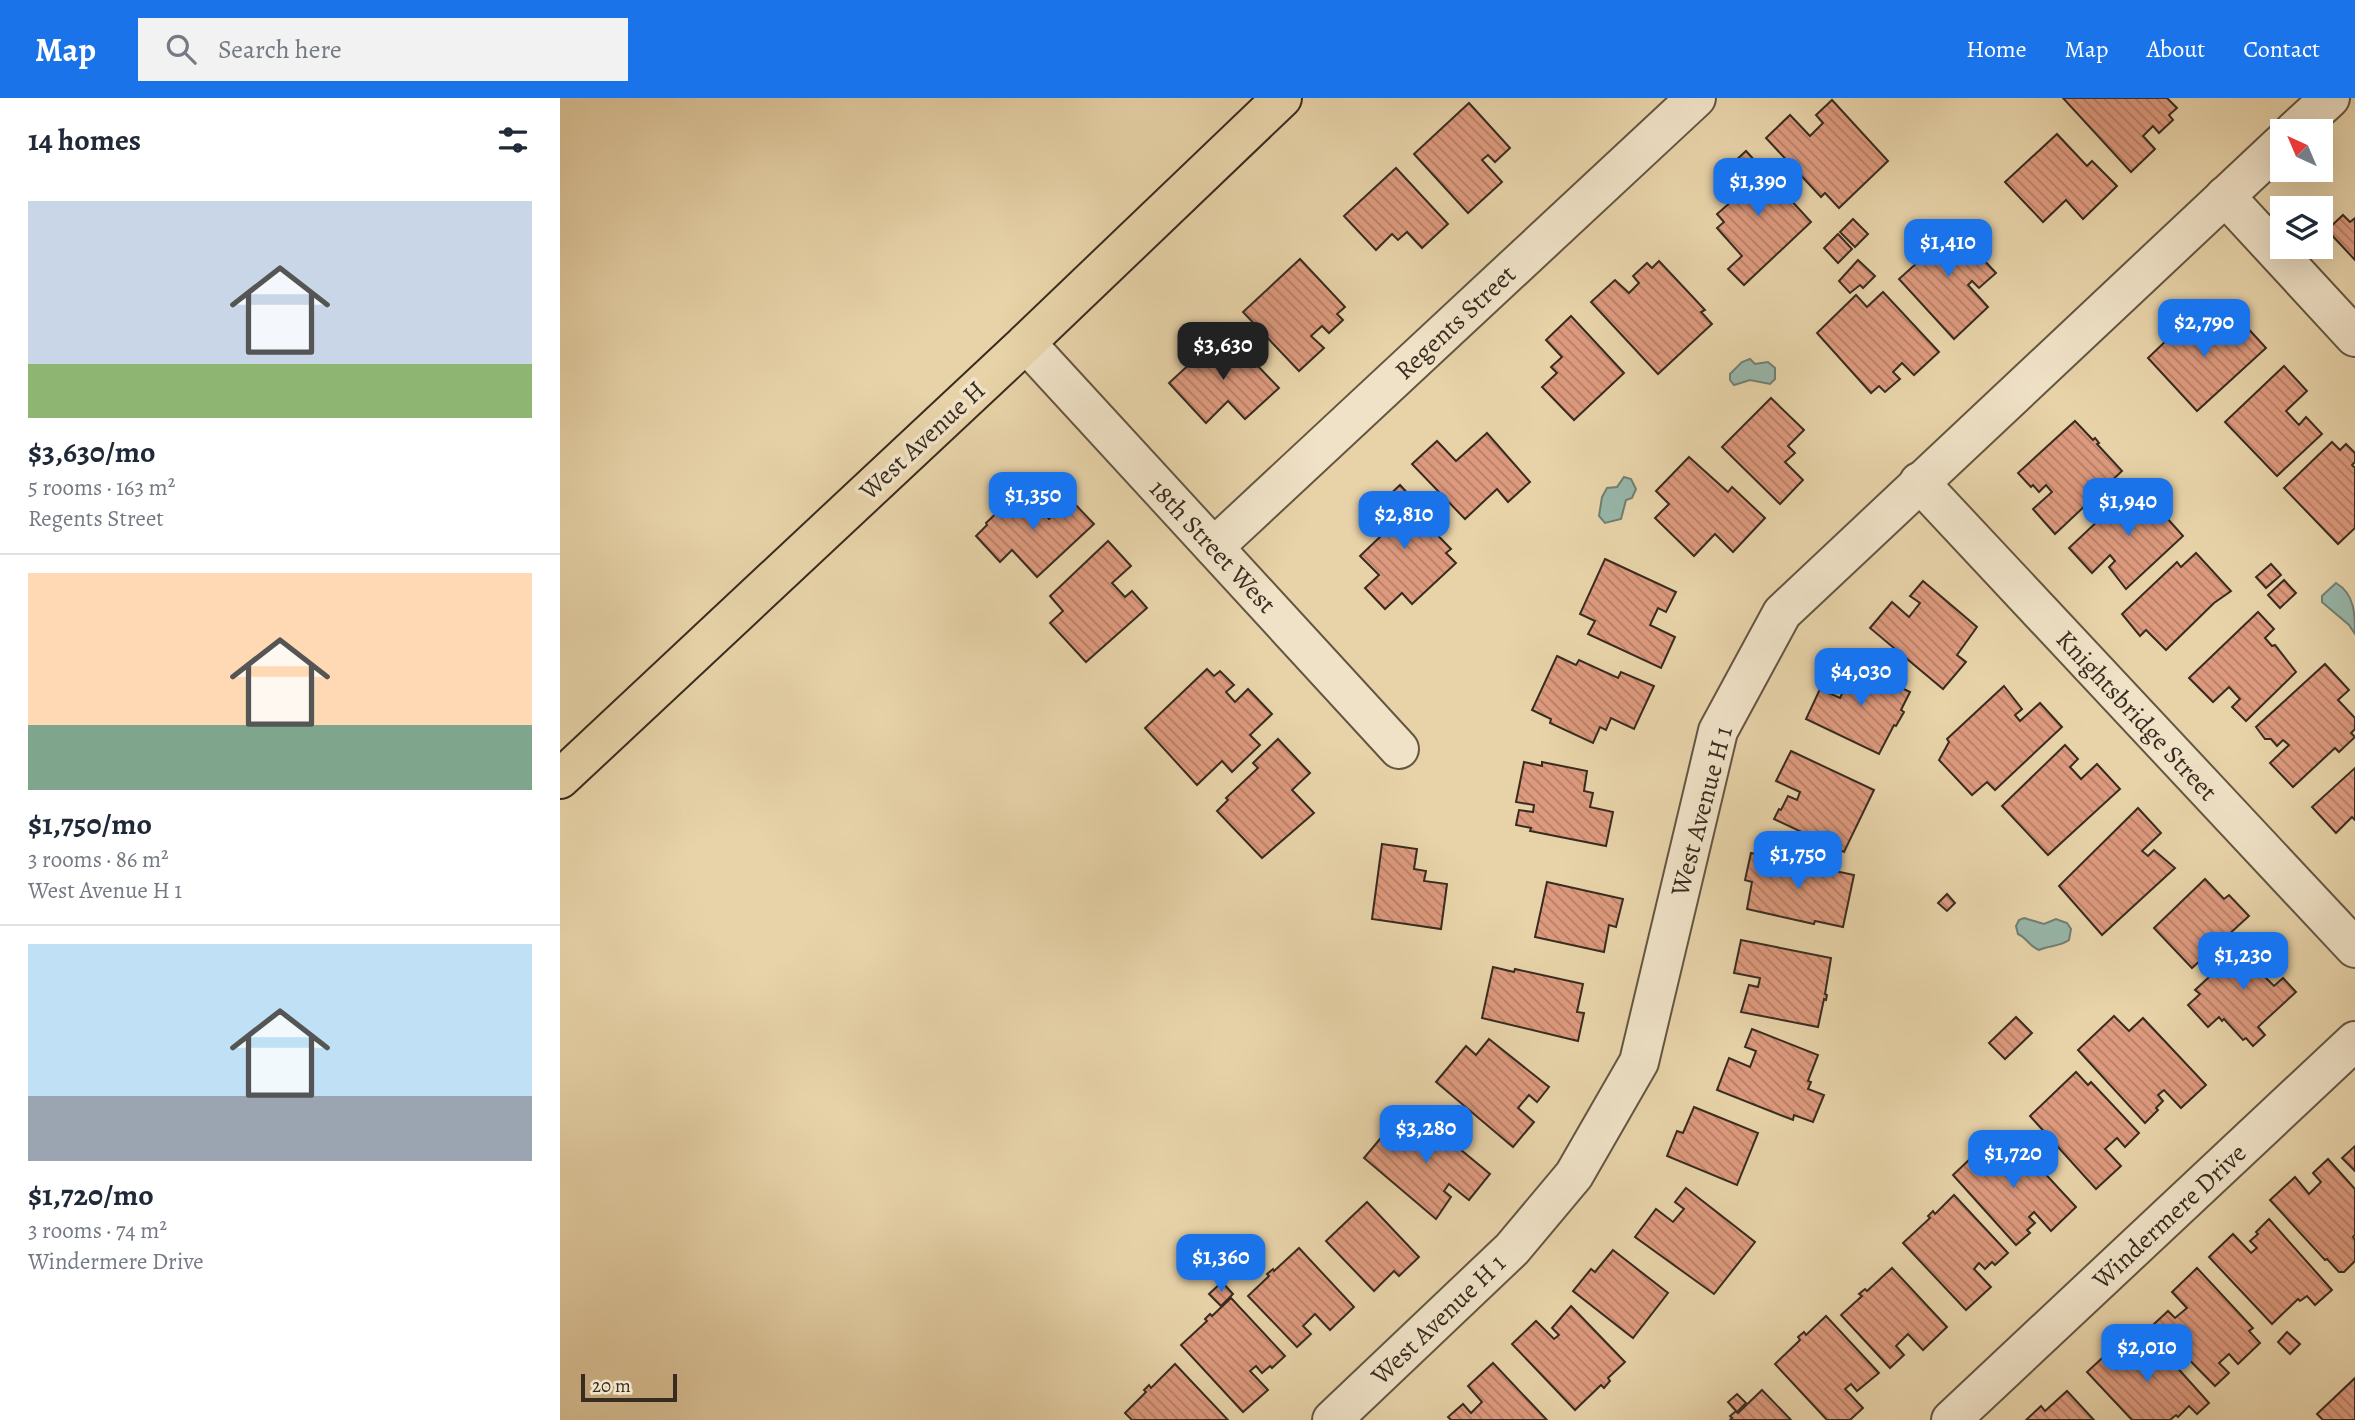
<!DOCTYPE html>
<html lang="en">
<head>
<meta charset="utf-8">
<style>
  body { margin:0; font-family:Alegreya,serif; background:#f2f2f3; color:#1f2937; height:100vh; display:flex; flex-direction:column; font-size:26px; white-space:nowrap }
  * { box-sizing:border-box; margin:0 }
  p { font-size:23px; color:#747a83 }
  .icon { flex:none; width:38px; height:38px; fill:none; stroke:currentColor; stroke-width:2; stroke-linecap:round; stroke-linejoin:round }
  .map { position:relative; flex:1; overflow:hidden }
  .panel { display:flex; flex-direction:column; background:#fff; width:560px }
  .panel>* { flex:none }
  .needle { width:46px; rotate:316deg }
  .tools { position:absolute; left:1710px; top:21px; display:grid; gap:14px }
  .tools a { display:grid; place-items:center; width:63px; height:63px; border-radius:0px; background:#fff; box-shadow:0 7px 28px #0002; font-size:35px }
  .scale { position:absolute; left:21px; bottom:18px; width:96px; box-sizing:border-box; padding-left:7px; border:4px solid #382c20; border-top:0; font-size:19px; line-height:24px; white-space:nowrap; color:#382c20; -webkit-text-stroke:5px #f0e2c7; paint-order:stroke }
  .price { position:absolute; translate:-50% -60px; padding:0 16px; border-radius:14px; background:#1a73e8; color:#fff; font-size:23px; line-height:46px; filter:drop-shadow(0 2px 4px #0008) }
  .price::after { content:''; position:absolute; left:50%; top:42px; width:21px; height:16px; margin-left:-10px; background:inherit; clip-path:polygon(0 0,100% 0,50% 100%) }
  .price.active { background:#222; color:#fff }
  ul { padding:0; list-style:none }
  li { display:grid; align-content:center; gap:14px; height:371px; padding:0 28px }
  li+li { border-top:2px solid #e0e1e3 }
  li span { display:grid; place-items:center; height:217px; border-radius:0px; color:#555 }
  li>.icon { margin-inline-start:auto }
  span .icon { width:126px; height:126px; fill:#fffc; stroke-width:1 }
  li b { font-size:30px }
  h2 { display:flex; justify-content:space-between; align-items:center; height:84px; padding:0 28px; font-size:30px }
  header { display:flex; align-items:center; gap:42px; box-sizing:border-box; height:98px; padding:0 35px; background:#1a73e8; color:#fff }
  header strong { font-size:33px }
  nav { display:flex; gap:38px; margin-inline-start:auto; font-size:24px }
  .search { width:490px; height:63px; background:#f2f2f3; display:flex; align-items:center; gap:18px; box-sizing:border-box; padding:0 24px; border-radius:0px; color:#747a83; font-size:26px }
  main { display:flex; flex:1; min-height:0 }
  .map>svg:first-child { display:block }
  .water { fill:#97b7aa; stroke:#717f73; stroke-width:2 }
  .building { fill:url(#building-back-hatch); stroke:#382c20; stroke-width:2 }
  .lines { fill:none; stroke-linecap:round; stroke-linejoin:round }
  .street-casing { stroke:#645642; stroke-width:42 }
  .primary-casing { stroke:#382c20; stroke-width:42 }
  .street { stroke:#f0e2c7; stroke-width:38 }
  .primary { stroke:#e8d3a9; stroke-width:38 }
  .labels { text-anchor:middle; stroke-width:7; stroke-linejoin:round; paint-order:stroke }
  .street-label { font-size:26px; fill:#382c20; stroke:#f0e2c7 }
</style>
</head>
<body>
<header>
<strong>Map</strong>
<div class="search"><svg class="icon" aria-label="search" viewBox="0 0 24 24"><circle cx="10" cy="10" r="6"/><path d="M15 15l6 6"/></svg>Search here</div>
<nav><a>Home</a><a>Map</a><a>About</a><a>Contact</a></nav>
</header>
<main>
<section class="panel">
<h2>14 homes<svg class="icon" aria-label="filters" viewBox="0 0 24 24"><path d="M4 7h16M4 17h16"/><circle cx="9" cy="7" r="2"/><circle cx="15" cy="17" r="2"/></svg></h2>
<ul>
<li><span style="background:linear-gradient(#c9d6e8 75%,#8fb573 0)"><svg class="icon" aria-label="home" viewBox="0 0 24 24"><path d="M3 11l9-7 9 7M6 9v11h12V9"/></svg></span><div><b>$3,630/mo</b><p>5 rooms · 163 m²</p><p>Regents Street</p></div></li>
<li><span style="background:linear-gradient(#ffd9b3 70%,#7fa58c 0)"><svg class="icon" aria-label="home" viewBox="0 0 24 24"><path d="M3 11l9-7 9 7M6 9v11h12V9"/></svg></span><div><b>$1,750/mo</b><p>3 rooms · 86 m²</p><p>West Avenue H 1</p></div></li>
<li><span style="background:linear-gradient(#bfe0f5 70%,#9aa5b1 0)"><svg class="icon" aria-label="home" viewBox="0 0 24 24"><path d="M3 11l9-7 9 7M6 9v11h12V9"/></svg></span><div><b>$1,720/mo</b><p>3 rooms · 74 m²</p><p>Windermere Drive</p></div></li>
</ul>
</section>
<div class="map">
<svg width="1795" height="1322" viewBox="0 0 1795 1322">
  <defs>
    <pattern id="building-back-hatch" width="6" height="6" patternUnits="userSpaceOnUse" patternTransform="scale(1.75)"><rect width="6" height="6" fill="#de9a7e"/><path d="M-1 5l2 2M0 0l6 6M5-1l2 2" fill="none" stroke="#b57e67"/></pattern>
  </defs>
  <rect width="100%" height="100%" fill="#e8d3a9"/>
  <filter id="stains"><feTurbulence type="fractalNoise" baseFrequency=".00286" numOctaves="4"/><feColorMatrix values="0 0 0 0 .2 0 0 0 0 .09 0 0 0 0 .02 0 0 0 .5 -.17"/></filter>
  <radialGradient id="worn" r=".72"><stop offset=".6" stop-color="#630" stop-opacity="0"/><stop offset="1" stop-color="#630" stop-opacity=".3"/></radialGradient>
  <!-- water -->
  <g class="water">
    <path d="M1190,261L1195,266L1208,264L1215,270V281L1210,286L1190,282L1174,287L1170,282V276L1182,264Z"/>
    <path d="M1064,379L1071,381L1076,391L1072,400L1066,402L1061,421L1045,425L1039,418L1042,399L1047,390L1057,389Z"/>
    <path d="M1776,485C1795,496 1795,517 1795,536L1789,527L1762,504V498Z"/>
    <path d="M1464,820L1484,826L1496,821L1507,825L1511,831L1509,842C1499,849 1490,847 1479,852C1470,849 1467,840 1458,836L1456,828L1459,822Z"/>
  </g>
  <!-- building -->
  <g class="building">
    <path d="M1503,0H1607L1617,10L1609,17L1613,22L1599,35L1593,28L1583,38L1595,51L1571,74Z"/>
    <path d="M1272,2L1328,63L1279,110L1265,95L1261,99L1206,40L1230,17L1250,38L1263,25L1256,17Z"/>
    <path d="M909,5L950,50L935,64L928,57L922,62L942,84L908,115L854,56Z"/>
    <path d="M1497,36L1527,68L1532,63L1557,88L1523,121L1506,102L1483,124L1445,84Z"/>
    <path d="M1186,53L1251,124L1184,187L1168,171L1182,158L1157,130L1164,124L1157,116L1180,96L1161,76Z"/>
    <path d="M836,70L888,126L862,150L847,134L838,142L832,136L816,152L784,118Z"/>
    <path d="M1783,117L1790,124L1795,120V162L1767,132Z"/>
    <path d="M1293,121L1308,136L1295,149L1280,134Z"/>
    <path d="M1371,124L1384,138L1394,130L1436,175L1419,190L1412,183L1408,187L1428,209L1394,241L1339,181L1369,154L1355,139Z"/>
    <path d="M1278,136L1292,151L1278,165L1264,150Z"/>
    <path d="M740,161L785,209L777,216L783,222L769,235L762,228L751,238L764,250L739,273L683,214Z"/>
    <path d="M1298,162L1315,178L1303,190L1300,187L1290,195L1279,183Z"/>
    <path d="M1099,163L1145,212L1141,214L1152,226L1098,276L1031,204L1055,182L1069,195L1079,185L1073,178L1087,165L1092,170Z"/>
    <path d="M1323,194L1379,254L1354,277L1342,265L1333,274L1340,281L1325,294L1319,288L1311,295L1257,235L1296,197L1307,209Z"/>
    <path d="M1637,213L1656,234L1654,237L1662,245L1683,225L1706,250L1637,313L1588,260Z"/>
    <path d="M1011,218L1064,275L1014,322L982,289L997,275L991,269L1002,259L986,242Z"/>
    <path d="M660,238L690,269L695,265L719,290L685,321L668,303L646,325L609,285Z"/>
    <path d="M1724,268L1747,293L1726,313L1739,327L1746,319L1762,336L1717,378L1665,324Z"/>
    <path d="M1211,300L1244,332L1228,348L1235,355L1225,364L1243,382L1220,406L1162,349Z"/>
    <path d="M1515,323L1533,342L1535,340L1539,345L1537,346L1562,373L1495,436L1473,411L1492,394L1486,387L1479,394L1473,387L1471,389L1458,375Z"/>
    <path d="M927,335L970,384L948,404L937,391L905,421L852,366L877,343L896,363Z"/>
    <path d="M1772,344L1780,352L1786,346L1795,355V364L1792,367L1795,370V430L1778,446L1724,390Z"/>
    <path d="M1129,359L1168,394L1172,389L1205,420L1173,454L1155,436L1134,458L1095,420L1109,406L1096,393Z"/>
    <path d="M840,387L864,413L859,418L891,451L886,455L896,465L852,506L842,495L825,511L805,490L819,477L800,458L823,436L806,419Z"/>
    <path d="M1576,387L1601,414L1603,412L1608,417L1606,419L1623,438L1566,491L1549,469L1555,463L1550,457L1532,475L1509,450Z"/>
    <path d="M463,390L483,412L482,414L489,421L510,401L534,426L477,479L452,452L440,464L416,438L427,427L426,425Z"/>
    <path d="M548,443L571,468L552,485L565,499L572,493L587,510L526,564L490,525L503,513L490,498Z"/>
    <path d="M1636,455L1671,493L1654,505L1606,552L1586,532L1580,538L1562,516L1617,464L1621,469Z"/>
    <path d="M1045,461L1116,494L1106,514L1098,510L1090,527L1115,539L1101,570L1028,536L1035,523L1020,516Z"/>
    <path d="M1711,466L1721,477L1706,490L1696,479Z"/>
    <path d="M1724,482L1736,495L1720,510L1708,497Z"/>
    <path d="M1363,483L1417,529L1397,557L1406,564L1383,591L1310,530L1332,504L1349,519L1360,505L1350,498Z"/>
    <path d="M1698,514L1714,531L1705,540L1712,548L1715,547L1736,574L1686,623L1672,609L1680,601L1669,589L1653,604L1629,580Z"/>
    <path d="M997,558L1016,567L1019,562L1058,580L1061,574L1094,588L1074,631L1051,620L1046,632L1040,629L1033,645L990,625L991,621L972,612Z"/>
    <path d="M1286,563L1350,594L1341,612L1344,614L1336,628L1334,627L1319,656L1246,621L1260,591L1280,600L1287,585L1277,580Z"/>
    <path d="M1765,566L1789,592L1778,602L1795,620V631L1791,635L1795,639L1779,654L1775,650L1733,689L1710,665L1729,647L1723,642L1717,648L1711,641H1705L1696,629Z"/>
    <path d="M647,571L654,578L660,573L674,587L666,594L675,604L688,591L712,616L690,637L700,647L672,674L662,663L637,687L585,630Z"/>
    <path d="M1444,588L1462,611L1455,617L1460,623L1480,605L1502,629L1435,692L1427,684L1412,697L1379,662L1389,644L1387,641Z"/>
    <path d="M718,641L750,675L732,692L754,715L702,760L657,713L668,702L666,700L698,670L693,665Z"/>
    <path d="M1505,647L1518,661L1510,669L1521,681L1537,666L1560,691L1488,757L1442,708Z"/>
    <path d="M1231,653L1314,692L1284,754L1214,721L1219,711L1221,712L1228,698L1237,702L1240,694L1216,683Z"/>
    <path d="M964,664L982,668V664L1027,673L1024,693L1033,695L1030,709L1053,714L1046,748L970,733L971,730L956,727L959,712L973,714L974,707L956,704Z"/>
    <path d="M1795,670V722L1792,719L1776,735L1752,709Z"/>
    <path d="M1578,710L1601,735L1582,753L1588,758L1594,752L1615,770L1542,837L1499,788Z"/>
    <path d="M822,746L857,751L854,771L866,773L864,783L887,786L881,831L812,821Z"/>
    <path d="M1191,755L1294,777L1283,829L1255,823L1254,826L1187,811L1192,784L1185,782Z"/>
    <path d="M1645,781L1664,801L1669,797L1689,818L1632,870L1594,830Z"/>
    <path d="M987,784L1063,801L1056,829L1049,827L1044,854L975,839Z"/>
    <path d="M1387,796L1395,805L1387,813L1378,805Z"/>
    <path d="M1696,836L1719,861L1702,876L1714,888L1723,880L1736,894L1698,929L1705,937L1693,948L1686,940L1683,942L1664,921L1662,923L1659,919L1648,929L1628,907L1640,896L1635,892Z"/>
    <path d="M1181,842L1271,860L1265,896L1267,897L1266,902L1264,901L1258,929L1181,914L1189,887L1198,889L1200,880L1174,875Z"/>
    <path d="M933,869L954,874L955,871L1023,886L1017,914L1024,915L1018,943L922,920Z"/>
    <path d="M1554,918L1569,933L1583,920L1646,987L1621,1010L1604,992L1598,997L1603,1003L1596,1010L1598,1012L1585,1025L1518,952Z"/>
    <path d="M1456,919L1472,935L1445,961L1429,945Z"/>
    <path d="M1192,931L1258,957L1248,983L1251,984L1248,991L1264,997L1253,1024L1234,1017L1233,1022L1157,992L1169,960L1190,969L1196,953L1185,949Z"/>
    <path d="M929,941L989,989L977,1004L969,997L958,1010L974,1024L953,1049L876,984L906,948L916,957Z"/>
    <path d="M1516,974L1528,987L1531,984L1579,1035L1565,1049L1557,1040L1545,1051L1561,1068L1536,1091L1470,1018Z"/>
    <path d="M1134,1009L1198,1035L1177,1087L1107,1058L1117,1033L1123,1035Z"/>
    <path d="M860,1018L930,1076L909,1102L889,1086L884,1093L891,1099L876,1121L804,1060L836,1022L849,1032Z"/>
    <path d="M1431,1041L1442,1053L1454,1042L1516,1109L1491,1133L1474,1114L1469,1119L1475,1125L1467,1132L1470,1135L1456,1147L1393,1077Z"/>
    <path d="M1795,1048V1073L1782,1060Z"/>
    <path d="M1768,1061L1795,1091V1137L1793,1139L1795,1142V1163L1784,1174H1779L1767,1161L1765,1162L1710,1102L1735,1079L1749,1096L1761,1084L1753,1075Z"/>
    <path d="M1126,1090L1195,1144L1154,1196L1075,1139L1096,1111L1113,1124L1124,1111L1115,1104Z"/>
    <path d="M1394,1097L1448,1155L1435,1167L1432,1164L1425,1171L1419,1165L1414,1171L1431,1189L1406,1212L1343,1145L1370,1120L1368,1118L1373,1113L1375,1116Z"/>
    <path d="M807,1104L859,1159L839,1178L834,1173L814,1193L766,1143Z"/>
    <path d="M1709,1121L1772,1192L1755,1207L1747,1198L1740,1203L1738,1201L1712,1226L1649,1159L1673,1136L1691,1155L1697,1150L1690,1143L1698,1136L1696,1134Z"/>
    <path d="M739,1150L794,1209L770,1232L755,1216L743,1228L751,1236L737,1249L688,1198L709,1178L707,1176L713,1171L714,1173Z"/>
    <path d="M1053,1152L1108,1195L1073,1240L1013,1193L1031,1171L1035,1174Z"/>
    <path d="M1332,1170L1387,1229L1363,1252L1348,1236L1336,1248L1344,1257L1330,1270L1281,1217L1302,1198L1299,1196L1305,1191L1307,1193Z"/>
    <path d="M1637,1170L1693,1230L1689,1233L1700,1245L1678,1266L1669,1256L1659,1265L1669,1275L1655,1288L1594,1226L1608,1213L1615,1220L1627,1210L1612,1194Z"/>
    <path d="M662,1184L673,1196L661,1208L649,1196Z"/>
    <path d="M671,1200L725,1258L712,1270L710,1268L702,1275L696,1268L690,1273L708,1292L683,1314L621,1247L647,1223L645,1221L650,1216L652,1218Z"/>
    <path d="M1011,1208L1065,1264L1048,1280L1050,1283L1044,1290L1041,1287L1015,1312L952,1246L976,1223L994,1241L999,1237L992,1230Z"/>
    <path d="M1266,1218L1319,1275L1297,1293L1291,1286L1285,1291L1303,1310L1290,1322H1267L1215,1266L1240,1242L1238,1239L1244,1234L1246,1237Z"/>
    <path d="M1727,1234L1740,1246L1730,1256L1718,1244Z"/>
    <path d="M1587,1236L1649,1305L1637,1316L1629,1308L1618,1319L1616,1317L1610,1322H1572L1527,1274L1552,1251L1569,1270L1575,1264L1569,1257L1575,1251L1574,1249Z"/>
    <path d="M933,1265L987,1322H891L888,1319L903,1306L911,1315L922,1304L908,1288Z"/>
    <path d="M615,1266L668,1322H572L565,1315L586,1294L584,1292L589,1287L591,1290Z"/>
    <path d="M1795,1280V1322H1763L1757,1316Z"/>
    <path d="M1202,1292L1231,1322H1170L1172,1320L1170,1318L1176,1313L1178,1315Z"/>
    <path d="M1507,1293L1534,1322H1466L1481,1308L1485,1313Z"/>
    <path d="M1177,1296L1186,1305L1177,1314L1168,1304Z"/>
  </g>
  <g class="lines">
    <!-- street casing -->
    <g class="street-casing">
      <g id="street">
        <path d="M1734,33L1770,0"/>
        <path d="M1665,98L1795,239"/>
        <path d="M466,245L839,651"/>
        <path d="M1359,384L1795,850"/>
        <path d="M654,449L1136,0"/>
        <path d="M772,1322L952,1151L1014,1077L1079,964L1158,633L1222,515L1722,45"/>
        <path d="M1391,1322L1795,943"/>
      </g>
    </g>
    <!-- primary casing -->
    <g class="primary-casing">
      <path id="primary" d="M0,681L466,245L722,0"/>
    </g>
    <!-- street -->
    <use href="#street" class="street"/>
    <!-- primary -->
    <use href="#primary" class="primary"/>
  </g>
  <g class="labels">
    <!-- street labels -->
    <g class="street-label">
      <text transform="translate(895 224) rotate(-43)" y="9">Regents Street</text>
      <text transform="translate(362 342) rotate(-43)" y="9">West Avenue H</text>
      <text transform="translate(653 448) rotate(47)" y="9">18th Street West</text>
      <text transform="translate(1577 617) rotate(47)" y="9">Knightsbridge Street</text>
      <text transform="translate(1141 713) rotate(-75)" y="9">West Avenue H 1</text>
      <text transform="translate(1609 1118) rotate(-43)" y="9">Windermere Drive</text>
      <text transform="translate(878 1221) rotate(-44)" y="9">West Avenue H 1</text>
    </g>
  </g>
  <rect width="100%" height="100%" filter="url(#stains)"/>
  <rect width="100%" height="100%" fill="url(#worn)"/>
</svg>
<div class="tools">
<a><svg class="needle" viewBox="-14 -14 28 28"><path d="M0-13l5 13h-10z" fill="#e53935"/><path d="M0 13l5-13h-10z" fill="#747a83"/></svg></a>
<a><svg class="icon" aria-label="layers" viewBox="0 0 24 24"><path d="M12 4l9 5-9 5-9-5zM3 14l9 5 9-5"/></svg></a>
</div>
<div class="scale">20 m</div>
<b class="price" style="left:1198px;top:120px">$1,390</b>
<b class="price" style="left:1388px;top:181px">$1,410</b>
<b class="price" style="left:1644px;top:261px">$2,790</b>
<b class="price active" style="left:663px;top:284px">$3,630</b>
<b class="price" style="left:473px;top:434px">$1,350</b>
<b class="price" style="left:1568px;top:440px">$1,940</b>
<b class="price" style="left:844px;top:453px">$2,810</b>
<b class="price" style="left:1301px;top:610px">$4,030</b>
<b class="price" style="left:1238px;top:793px">$1,750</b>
<b class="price" style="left:1683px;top:894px">$1,230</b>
<b class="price" style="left:866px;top:1067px">$3,280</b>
<b class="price" style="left:1453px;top:1092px">$1,720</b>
<b class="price" style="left:661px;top:1196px">$1,360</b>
<b class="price" style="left:1587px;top:1286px">$2,010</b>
</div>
</main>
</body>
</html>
